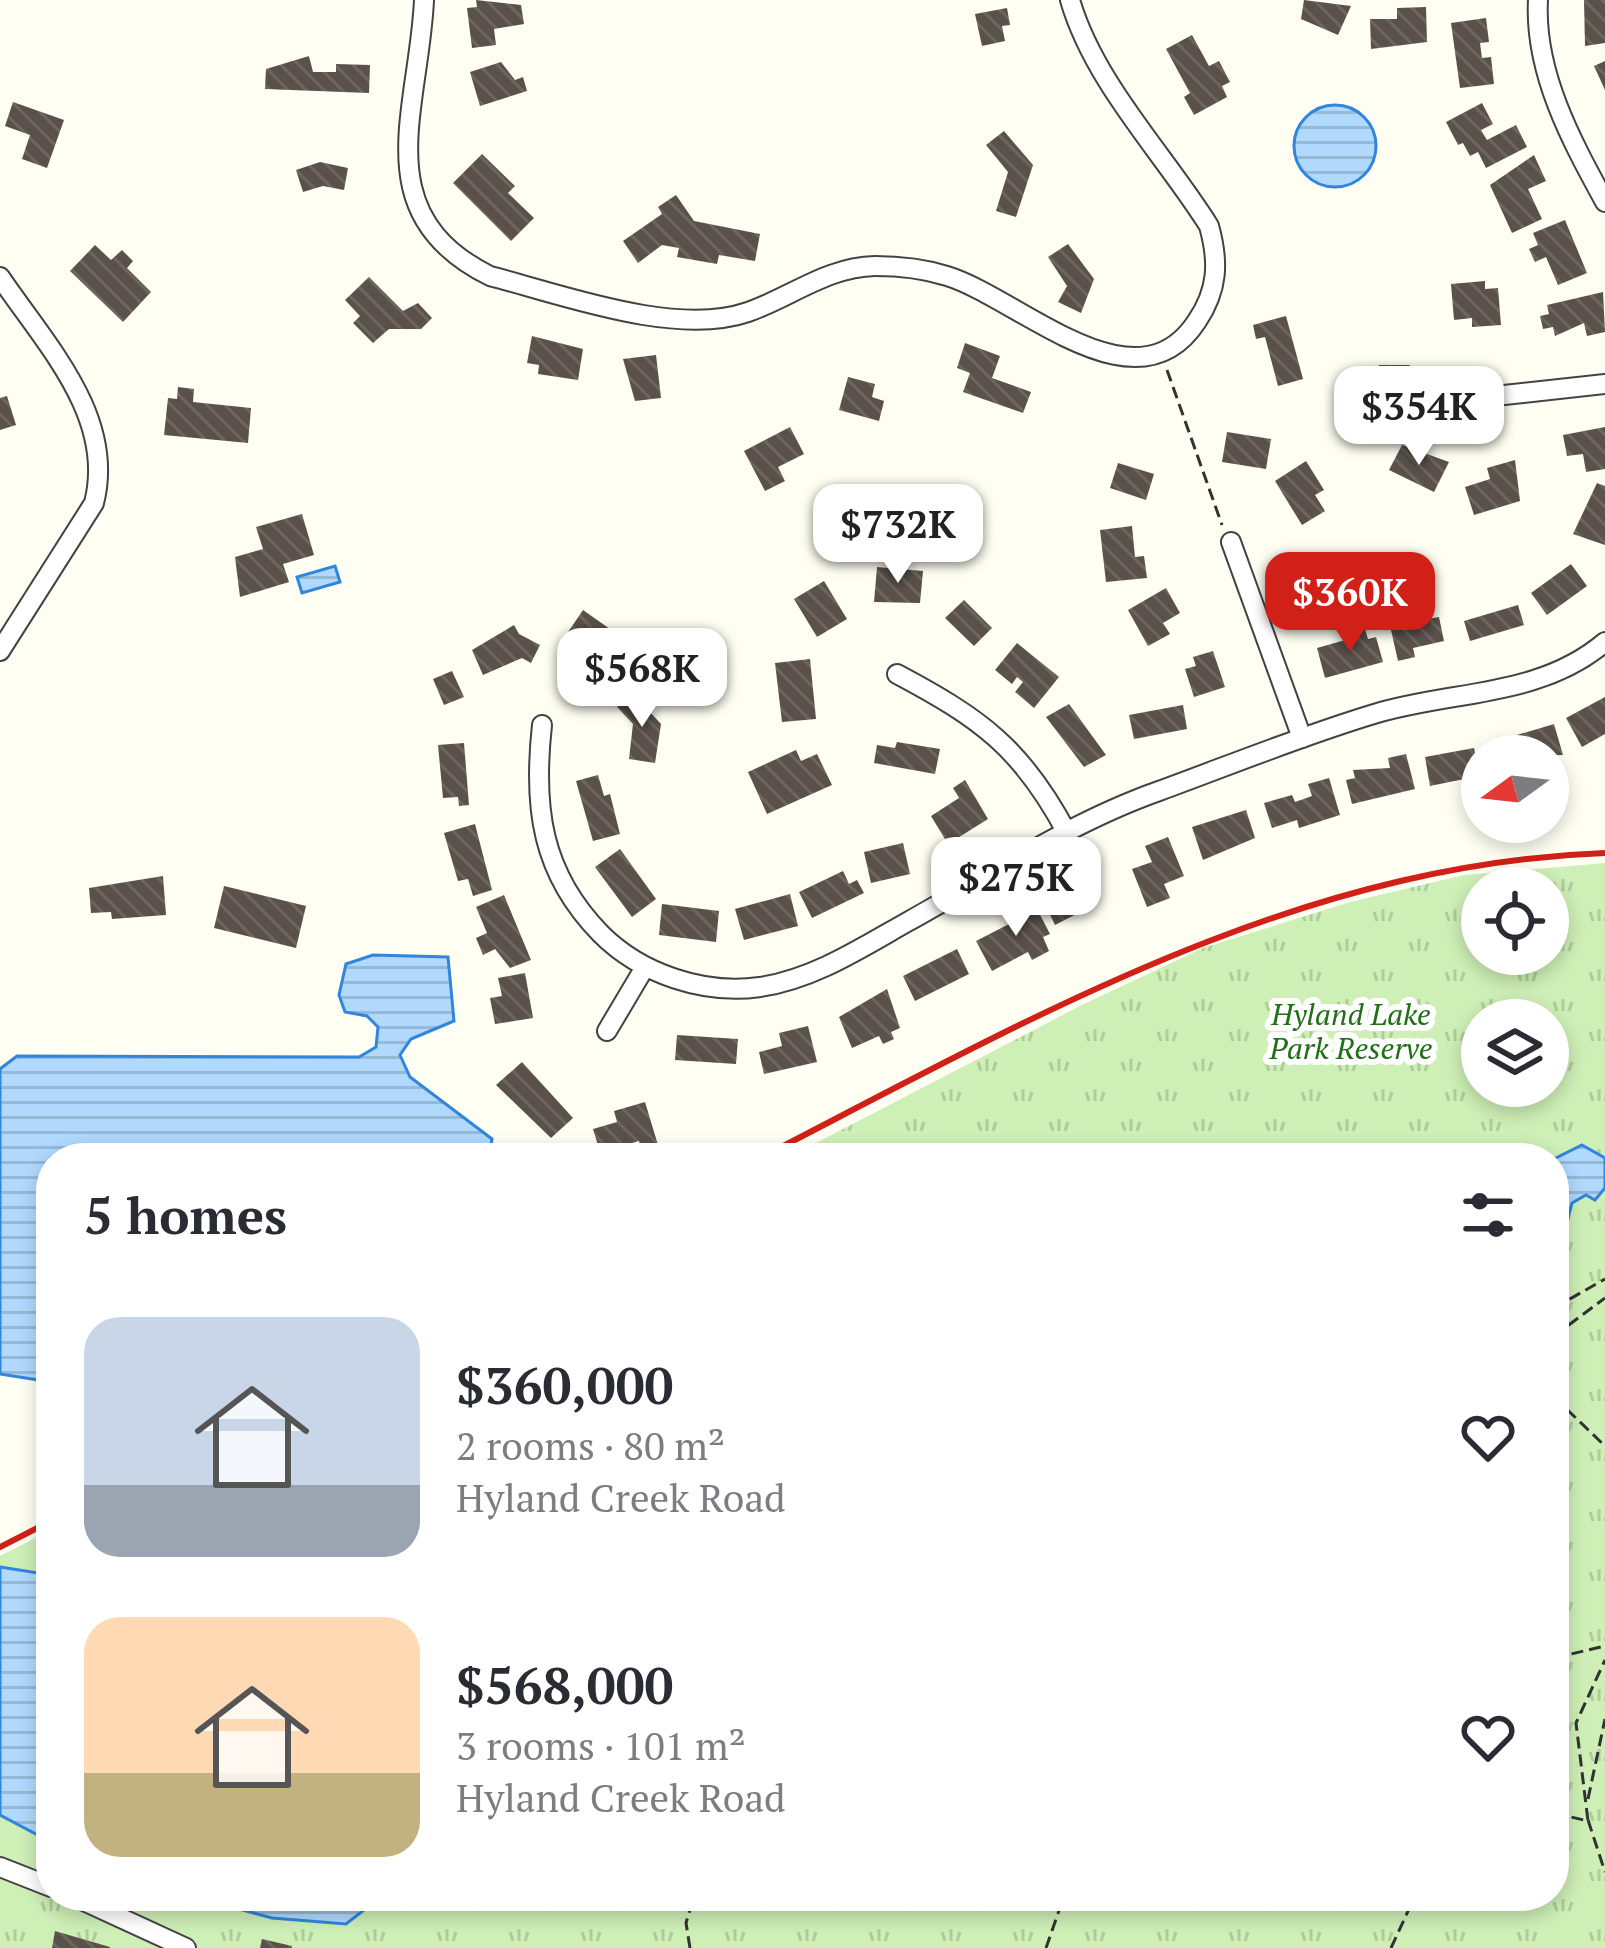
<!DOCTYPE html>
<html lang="en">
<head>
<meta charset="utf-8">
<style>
  body { margin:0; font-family:"PT Serif",serif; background:#f7f7f7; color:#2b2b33; height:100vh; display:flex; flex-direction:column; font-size:45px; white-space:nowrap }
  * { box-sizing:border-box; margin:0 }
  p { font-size:39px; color:#7c7c81 }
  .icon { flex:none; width:66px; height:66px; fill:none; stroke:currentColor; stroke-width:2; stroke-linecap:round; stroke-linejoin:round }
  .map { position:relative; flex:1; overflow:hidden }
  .drawer { position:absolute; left:36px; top:1143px; width:1533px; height:768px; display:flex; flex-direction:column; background:#fff; border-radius:48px; box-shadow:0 6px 18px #0003 }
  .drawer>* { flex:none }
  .needle { width:78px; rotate:255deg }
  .buttons { position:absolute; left:1461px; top:735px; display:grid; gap:24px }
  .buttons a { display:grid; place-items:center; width:108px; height:108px; border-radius:50%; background:#fff; box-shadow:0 6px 18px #0003; font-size:60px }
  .price { position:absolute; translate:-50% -102px; padding:0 27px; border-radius:24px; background:#fff; color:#222; font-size:39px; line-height:78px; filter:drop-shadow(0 3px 6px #0008) }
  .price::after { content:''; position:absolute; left:50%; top:72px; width:36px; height:27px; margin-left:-18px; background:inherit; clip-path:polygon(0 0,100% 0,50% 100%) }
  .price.on { background:#d02017; color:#fff }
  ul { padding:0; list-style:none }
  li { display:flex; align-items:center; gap:36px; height:300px; padding:0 48px }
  li span { display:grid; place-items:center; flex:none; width:336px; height:240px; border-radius:36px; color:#555 }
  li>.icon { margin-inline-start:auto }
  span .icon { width:144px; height:144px; fill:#fffc; stroke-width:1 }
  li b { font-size:51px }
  h2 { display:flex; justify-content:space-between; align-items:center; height:144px; padding:0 48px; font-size:51px }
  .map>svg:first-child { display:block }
  .park { fill:url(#park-tufts); fill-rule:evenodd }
  .water { fill:url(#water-rules); stroke:#2f86dc; stroke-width:3 }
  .building { fill:url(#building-back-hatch) }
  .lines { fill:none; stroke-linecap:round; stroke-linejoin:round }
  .minor-casing { stroke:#434343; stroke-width:22 }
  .path { stroke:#323232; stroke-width:3; stroke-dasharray:12 6; stroke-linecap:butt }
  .minor { stroke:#fff; stroke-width:18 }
  .rail { stroke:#d02017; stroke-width:6 }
  .labels { text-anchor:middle; stroke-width:12; stroke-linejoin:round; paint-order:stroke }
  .park-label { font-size:30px; font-style:italic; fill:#217017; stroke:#fff }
</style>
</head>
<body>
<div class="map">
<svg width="1605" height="1948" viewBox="0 0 1605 1948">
  <defs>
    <pattern id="park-tufts" width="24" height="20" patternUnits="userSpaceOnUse" patternTransform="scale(3)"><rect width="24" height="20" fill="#ceefb6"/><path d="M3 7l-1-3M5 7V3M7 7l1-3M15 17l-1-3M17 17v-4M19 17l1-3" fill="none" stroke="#b0cc9b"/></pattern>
    <pattern id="water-rules" width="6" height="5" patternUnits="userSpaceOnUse" patternTransform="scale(3)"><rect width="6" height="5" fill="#b0d9fd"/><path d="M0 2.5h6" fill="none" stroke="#96b9d8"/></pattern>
    <pattern id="building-back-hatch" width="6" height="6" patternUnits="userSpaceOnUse" patternTransform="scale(3)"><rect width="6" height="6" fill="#5a524a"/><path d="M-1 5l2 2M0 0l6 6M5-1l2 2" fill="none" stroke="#6d6660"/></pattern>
  </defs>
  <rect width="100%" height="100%" fill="#fffef2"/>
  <!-- park -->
  <path class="park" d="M1605,863V1948H0V1556L51,1530V1896H1554V1158H787L1082,1005L1203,948L1350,902L1464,875ZM1482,888H1548V954H1482ZM1482,1020H1548V1086H1482Z"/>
  <!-- water -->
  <g class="water">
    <circle cx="1335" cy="146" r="41"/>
    <path d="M335,566L340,582L302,593L297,577Z"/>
    <path d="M373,955L448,957L454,1021L411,1039L400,1055L410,1077L492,1139L489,1158H51V1382L0,1374V1069L17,1056L359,1057L376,1047L378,1027L367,1016L345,1012L339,995L346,964Z"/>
    <path d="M1582,1145L1605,1158V1188L1595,1200L1586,1195L1572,1203L1566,1227L1554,1226V1159Z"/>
    <path d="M0,1567L51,1575V1842L0,1815Z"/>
    <path d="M191,1896H382L346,1924L272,1918Z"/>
  </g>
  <!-- building -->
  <g class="building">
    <path d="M476,0L521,5L524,24L494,29L496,45L472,48L467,8L477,7Z"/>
    <path d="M1304,0L1351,6L1338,35L1301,19Z"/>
    <path d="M1584,0H1605V43L1585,46Z"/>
    <path d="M1426,7L1427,42L1371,49L1370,19H1397V8Z"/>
    <path d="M1007,8L1010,25L1002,26L1005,41L982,46L975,14Z"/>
    <path d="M1486,18L1489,42L1480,43L1482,58L1491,57L1494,84L1460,88L1451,23Z"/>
    <path d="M1192,35L1209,66L1219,61L1230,82L1222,86L1227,97L1194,115L1184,97L1190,93L1166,49Z"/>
    <path d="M309,56L313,72H336V64L370,65L369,93L265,89L266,69Z"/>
    <path d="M1605,61V90L1594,66Z"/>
    <path d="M501,62L515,80L523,77L527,91L480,106L470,72Z"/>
    <path d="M13,102L64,120L47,168L22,159L30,135L5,126Z"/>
    <path d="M1482,103L1493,124L1481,130L1487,140L1516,125L1527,147L1486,168L1478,152L1470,156L1463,143L1458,145L1446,122Z"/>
    <path d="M1004,131L1033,165L1016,217L996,211L1008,172L986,145Z"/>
    <path d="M482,154L515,186L508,193L534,218L511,241L453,183Z"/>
    <path d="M1534,155L1546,181L1528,189L1542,219L1512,233L1490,185Z"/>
    <path d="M320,162L348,168L344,190L323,186L303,192L296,170Z"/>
    <path d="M676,195L694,221L760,234L755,261L719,255L717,264L677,257L679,248L662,245L638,263L623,241L662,214L658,207Z"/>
    <path d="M1565,220L1587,273L1558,285L1546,257L1535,262L1529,249L1538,245L1533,233Z"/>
    <path d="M1068,244L1094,279L1081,313L1058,302L1067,286L1048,257Z"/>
    <path d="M95,245L111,260L122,250L133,261L127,268L151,292L123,322L70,271Z"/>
    <path d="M369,277L403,311L418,303L432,318L421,329H389L373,343L353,323L360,316L345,300Z"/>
    <path d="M1485,281V289L1498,288L1501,325L1472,327V318L1454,320L1451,284Z"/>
    <path d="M1603,292L1605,332L1587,336L1584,323L1555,336L1553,327L1543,329L1540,316L1549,314L1547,305Z"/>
    <path d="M1286,316L1303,379L1278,386L1265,337L1256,339L1253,325Z"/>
    <path d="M532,336L583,349L578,380L538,374L539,365L527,363Z"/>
    <path d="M965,343L1000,356L992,378L1031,392L1023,413L963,392L970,373L957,368Z"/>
    <path d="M656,355L661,398L635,401L623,359Z"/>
    <path d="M1379,365H1410L1409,427L1378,426Z"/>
    <path d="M848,377L875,384L872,397L884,401L879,421L839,410Z"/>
    <path d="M178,387L194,389L193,402L251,408L248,443L164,435L168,398L177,399Z"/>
    <path d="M7,396L16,425L0,430V398Z"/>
    <path d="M790,427L804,454L778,467L785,481L765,491L744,451Z"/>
    <path d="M1605,427V469L1586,472L1583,454L1567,456L1563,435Z"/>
    <path d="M1227,432L1271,439L1266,469L1222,462Z"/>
    <path d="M1402,445L1449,462L1434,492L1389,470Z"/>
    <path d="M1515,460L1520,501L1474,515L1465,487L1490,479L1487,468Z"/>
    <path d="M1306,461L1324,490L1315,495L1325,511L1302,525L1275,481Z"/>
    <path d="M1118,463L1154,474L1146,500L1110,488Z"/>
    <path d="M1597,483L1605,486V545L1573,534Z"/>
    <path d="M302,514L314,555L283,564L289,582L240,597L235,557L263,549L256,527Z"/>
    <path d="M1132,526L1135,557L1144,556L1147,578L1106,582L1100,530Z"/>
    <path d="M1317,558L1333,609L1304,618L1299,602L1308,599L1304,587L1296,589L1289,567Z"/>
    <path d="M1571,564L1587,586L1547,615L1531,593Z"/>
    <path d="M877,567L923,571L920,603L874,602Z"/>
    <path d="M824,581L847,619L817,637L794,599Z"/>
    <path d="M1166,588L1180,613L1163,623L1170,634L1148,646L1128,610Z"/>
    <path d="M964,600L992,628L974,646L945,618Z"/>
    <path d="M1518,605L1524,625L1470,641L1464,621Z"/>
    <path d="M583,610L637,648L614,680L594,666L600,658L585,648L581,654L562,641Z"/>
    <path d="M1420,613L1422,620L1439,617L1444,641L1413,648L1415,657L1398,661L1391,630L1408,626L1406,616Z"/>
    <path d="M514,625L519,634L540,645L531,663L522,658L483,675L472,650Z"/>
    <path d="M1364,626L1368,639L1376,637L1383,662L1325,678L1317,648L1356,637L1354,629Z"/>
    <path d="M1017,643L1059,677L1034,708L1015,692L1023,682L1017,677L1012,684L995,670Z"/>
    <path d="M1213,651L1225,687L1194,697L1185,669L1196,666L1193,657Z"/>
    <path d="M810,659L816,719L782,722L775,663Z"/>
    <path d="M452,671L464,697L444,705L433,679Z"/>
    <path d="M632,693L661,724L655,763L629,759L633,724L617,707Z"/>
    <path d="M1605,697V734L1582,747L1566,718Z"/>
    <path d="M1069,704L1106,755L1084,767L1046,717Z"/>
    <path d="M1183,705L1187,729L1134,739L1129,715Z"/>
    <path d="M1554,724L1563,755L1501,756L1497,741Z"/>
    <path d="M897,742L940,749L935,774L874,763L877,745L895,748Z"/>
    <path d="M464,743L469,805L459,806L458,797L443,798L438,745Z"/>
    <path d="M1474,748L1479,776L1430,786L1425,757Z"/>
    <path d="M796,750L801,761L817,754L832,785L767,814L748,772Z"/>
    <path d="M1406,754L1415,789L1352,804L1346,780L1355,778L1353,770L1390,768L1388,758Z"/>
    <path d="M598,775L604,796L610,794L620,834L593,841L576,781Z"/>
    <path d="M1329,778L1340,815L1299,828L1297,820L1272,828L1264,803L1292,795L1295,802L1312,796L1308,784Z"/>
    <path d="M965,780L988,819L948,844L931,816L959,798L953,788Z"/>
    <path d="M1246,810L1255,838L1203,860L1192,827Z"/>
    <path d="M475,824L492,890L473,896L468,879L458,881L444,833Z"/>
    <path d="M1168,837L1184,876L1164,884L1170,898L1147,907L1132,869L1152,862L1145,846Z"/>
    <path d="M903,843L910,874L871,883L864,852Z"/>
    <path d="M620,849L656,899L632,917L595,867Z"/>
    <path d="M843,871L849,884L857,880L864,893L812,918L799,892Z"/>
    <path d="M163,876L166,915L112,919L111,912L91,913L89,888Z"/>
    <path d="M1081,880L1094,905L1055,925L1043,900Z"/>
    <path d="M224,886L306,906L296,948L214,928Z"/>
    <path d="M790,894L798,926L744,940L735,909Z"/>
    <path d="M504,895L531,960L510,968L495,949L483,955L476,938L487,933L476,907Z"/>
    <path d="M1034,903L1050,934L1043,937L1049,951L1032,960L1028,952L992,971L976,941L1013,922L1009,916Z"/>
    <path d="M662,904L719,911L716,942L659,935Z"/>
    <path d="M957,949L969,974L915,1001L903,976Z"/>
    <path d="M525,973L533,1018L495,1024L490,998L502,996L498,978Z"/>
    <path d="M887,989L900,1028L891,1032L894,1039L883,1044L879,1036L852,1048L839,1017Z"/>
    <path d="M808,1026L817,1062L764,1074L759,1052L782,1046L779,1033Z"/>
    <path d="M677,1035L738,1039L736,1064L675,1060Z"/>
    <path d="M522,1062L573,1118L551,1138L496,1085Z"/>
    <path d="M645,1102L658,1145L641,1150L639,1141L600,1152L593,1129L617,1122L614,1111Z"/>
    <path d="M55,1931L110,1947V1948H52Z"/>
    <path d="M262,1939L292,1946V1948H260Z"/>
  </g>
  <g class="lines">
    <!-- minor casing -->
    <g class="minor-casing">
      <g id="minor">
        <path d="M424,0C419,110 365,214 490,276C563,295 676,337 748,312C791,297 827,267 875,266C899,266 925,269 947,276C1019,298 1136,415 1197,321C1218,290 1219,262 1209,226C1164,154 1094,83 1070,0"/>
        <path d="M1538,0C1534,72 1571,140 1605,202"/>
        <path d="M0,277C46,345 116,417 94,503L0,651"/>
        <path d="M1495,396L1605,384"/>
        <path d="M1231,542L1302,738"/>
        <path d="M897,674C980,718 1022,748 1067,833"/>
        <path d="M542,725C533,807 541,873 601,934C641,974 704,995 760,987C814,979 861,948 909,921C990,876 1071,822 1159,791C1230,765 1301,736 1374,714C1452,690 1539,698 1605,642"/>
        <path d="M607,1031L645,967"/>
        <path d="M0,1867L51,1887"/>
        <path d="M73,1896L186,1948"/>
      </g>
    </g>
    <!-- path -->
    <g class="path">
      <path d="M1167,370L1222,525"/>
      <path d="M1554,1308L1605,1279"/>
      <path d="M1554,1336L1605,1298"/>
      <path d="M1554,1397L1605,1446"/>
      <path d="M1554,1658L1605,1646"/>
      <path d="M1554,1678L1565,1659"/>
      <path d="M1588,1799L1605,1719"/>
      <path d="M1554,1813L1588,1821L1576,1723L1605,1660"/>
      <path d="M1588,1820L1605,1872"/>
      <path d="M690,1948L686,1923L694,1896"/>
      <path d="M1046,1948L1064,1896"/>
      <path d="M1391,1948L1415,1896"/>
    </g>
    <!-- minor -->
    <use href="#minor" class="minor"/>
    <!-- rail -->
    <g class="rail">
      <path d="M760,1158C1028,1020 1296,864 1605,853"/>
      <path d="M0,1547L51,1521"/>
    </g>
  </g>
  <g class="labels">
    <!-- park labels -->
    <g class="park-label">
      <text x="1351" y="1025">Hyland Lake<tspan x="1351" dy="34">Park Reserve</tspan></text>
    </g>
  </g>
</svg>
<div class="buttons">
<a><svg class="needle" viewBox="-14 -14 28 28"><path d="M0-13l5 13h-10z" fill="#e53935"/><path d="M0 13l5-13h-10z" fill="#7c7c81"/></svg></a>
<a><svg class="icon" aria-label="locate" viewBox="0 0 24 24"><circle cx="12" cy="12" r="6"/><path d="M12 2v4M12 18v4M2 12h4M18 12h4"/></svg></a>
<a><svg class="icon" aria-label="layers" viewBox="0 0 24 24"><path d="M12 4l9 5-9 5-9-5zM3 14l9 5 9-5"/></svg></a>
</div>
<b class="price" style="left:1419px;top:468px">$354K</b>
<b class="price" style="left:898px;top:586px">$732K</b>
<b class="price on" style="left:1350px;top:654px">$360K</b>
<b class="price" style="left:642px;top:730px">$568K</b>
<b class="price" style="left:1016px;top:939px">$275K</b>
<section class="drawer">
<h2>5 homes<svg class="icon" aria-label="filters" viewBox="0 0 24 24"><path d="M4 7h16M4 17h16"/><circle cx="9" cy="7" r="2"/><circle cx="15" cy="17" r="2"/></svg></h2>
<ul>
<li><span style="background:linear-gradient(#c9d6e8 70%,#9aa5b1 0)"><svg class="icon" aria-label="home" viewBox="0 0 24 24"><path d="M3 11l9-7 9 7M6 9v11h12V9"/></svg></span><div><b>$360,000</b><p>2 rooms · 80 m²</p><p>Hyland Creek Road</p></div><svg class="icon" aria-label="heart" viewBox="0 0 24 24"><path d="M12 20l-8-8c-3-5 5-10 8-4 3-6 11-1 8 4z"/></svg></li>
<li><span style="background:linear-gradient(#ffd9b3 65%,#c2b280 0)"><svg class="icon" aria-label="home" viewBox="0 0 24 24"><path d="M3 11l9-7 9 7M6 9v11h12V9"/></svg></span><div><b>$568,000</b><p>3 rooms · 101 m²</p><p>Hyland Creek Road</p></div><svg class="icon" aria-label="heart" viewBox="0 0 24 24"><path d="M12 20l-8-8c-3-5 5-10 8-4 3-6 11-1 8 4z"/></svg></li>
</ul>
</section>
</div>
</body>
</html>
